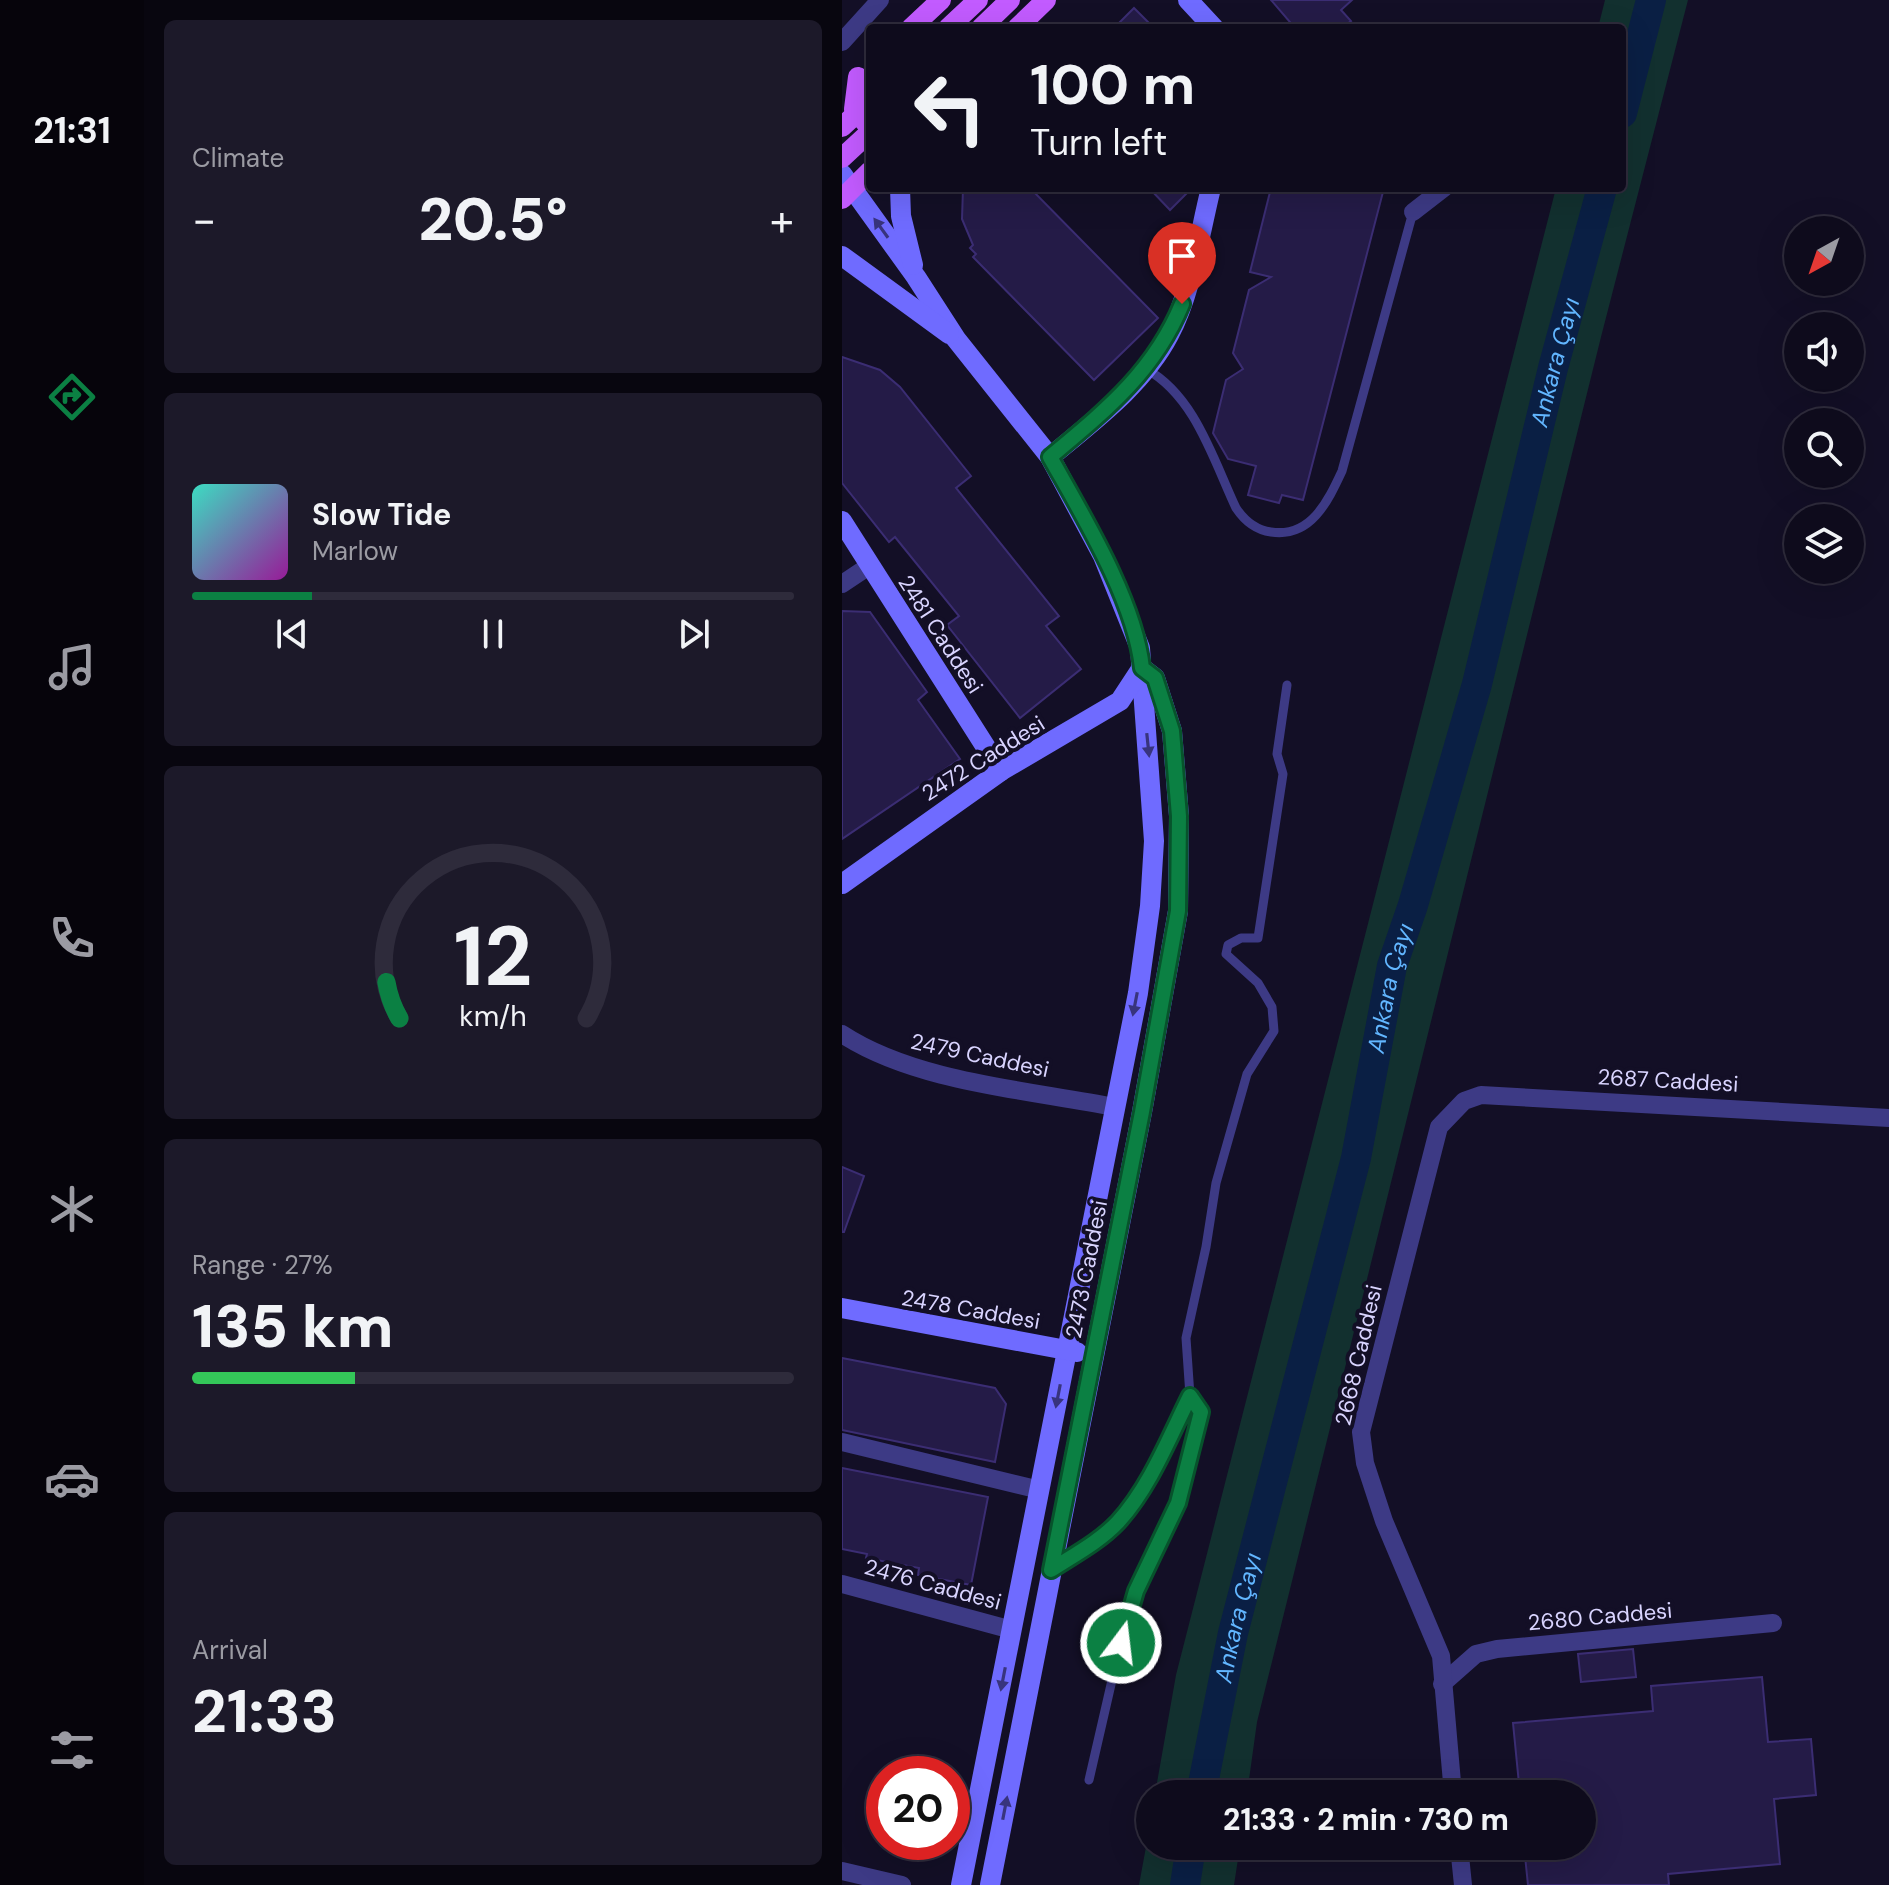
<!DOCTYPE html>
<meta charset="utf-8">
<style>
:root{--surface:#0e0b1c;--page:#1c1929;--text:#f1f3f6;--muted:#9b9ba3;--line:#2e2b3b;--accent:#0b8043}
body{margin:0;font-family:"DM Sans",sans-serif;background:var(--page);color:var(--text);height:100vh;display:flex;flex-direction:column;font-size:30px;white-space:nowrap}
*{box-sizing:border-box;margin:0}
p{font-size:26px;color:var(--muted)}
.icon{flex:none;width:44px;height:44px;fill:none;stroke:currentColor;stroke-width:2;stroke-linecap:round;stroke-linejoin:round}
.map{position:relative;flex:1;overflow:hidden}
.side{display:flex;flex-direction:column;gap:20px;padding:20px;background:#08060f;width:698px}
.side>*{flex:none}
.guide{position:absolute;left:24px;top:24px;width:760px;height:168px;border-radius:8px;box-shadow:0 8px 32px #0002,0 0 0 2px var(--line);background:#0e0b1c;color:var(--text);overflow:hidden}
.needle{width:52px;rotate:220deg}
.buttons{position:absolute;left:942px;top:216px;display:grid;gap:16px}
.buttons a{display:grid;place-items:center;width:80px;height:80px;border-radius:50%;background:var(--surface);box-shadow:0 8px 32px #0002,0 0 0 2px var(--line);font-size:40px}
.speed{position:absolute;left:24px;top:1756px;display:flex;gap:16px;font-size:40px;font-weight:700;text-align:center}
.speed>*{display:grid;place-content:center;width:104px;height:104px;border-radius:50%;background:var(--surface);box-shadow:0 8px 32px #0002,0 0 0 2px var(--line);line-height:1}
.speed .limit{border:12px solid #d22;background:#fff;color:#111}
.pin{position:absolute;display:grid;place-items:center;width:68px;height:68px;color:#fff;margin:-82px -34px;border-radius:50% 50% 50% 0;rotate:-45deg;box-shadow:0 0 8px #0007}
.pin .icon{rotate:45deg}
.me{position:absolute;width:88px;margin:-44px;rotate:15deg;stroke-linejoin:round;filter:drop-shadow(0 0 6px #0008)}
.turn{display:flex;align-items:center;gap:28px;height:168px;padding:0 32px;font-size:36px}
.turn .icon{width:104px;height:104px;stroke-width:2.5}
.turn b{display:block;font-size:56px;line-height:68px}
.big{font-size:60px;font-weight:800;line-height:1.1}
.side .widget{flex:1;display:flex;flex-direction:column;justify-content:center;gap:12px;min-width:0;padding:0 28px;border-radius:12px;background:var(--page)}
.side .dial{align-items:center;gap:0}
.dial svg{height:208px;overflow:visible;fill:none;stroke:var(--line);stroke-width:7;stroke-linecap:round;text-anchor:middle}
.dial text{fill:var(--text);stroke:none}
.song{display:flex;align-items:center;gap:24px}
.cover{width:96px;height:96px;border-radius:12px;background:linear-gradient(135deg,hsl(170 70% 55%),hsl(300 70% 35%))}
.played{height:8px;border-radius:4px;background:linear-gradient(90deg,var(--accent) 20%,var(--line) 20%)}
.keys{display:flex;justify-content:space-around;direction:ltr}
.heat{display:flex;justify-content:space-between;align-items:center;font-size:44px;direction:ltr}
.charge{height:12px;border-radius:6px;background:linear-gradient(90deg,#34c759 27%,var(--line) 0)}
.trip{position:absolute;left:294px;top:1780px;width:460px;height:80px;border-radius:40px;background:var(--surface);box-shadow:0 8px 32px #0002,0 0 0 2px var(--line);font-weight:800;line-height:80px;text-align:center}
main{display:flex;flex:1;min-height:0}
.dock{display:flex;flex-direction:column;width:144px;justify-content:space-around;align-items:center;background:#06040b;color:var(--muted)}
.dock .icon{width:56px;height:56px}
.dock .current{color:var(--accent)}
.dock b{font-size:36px;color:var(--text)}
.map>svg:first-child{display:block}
</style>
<main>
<nav class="dock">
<b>21:31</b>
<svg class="icon current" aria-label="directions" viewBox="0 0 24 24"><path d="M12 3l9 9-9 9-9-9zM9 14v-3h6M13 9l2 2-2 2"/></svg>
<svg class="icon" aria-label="music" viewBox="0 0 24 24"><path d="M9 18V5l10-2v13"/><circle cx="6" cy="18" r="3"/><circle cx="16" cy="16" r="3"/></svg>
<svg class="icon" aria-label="phone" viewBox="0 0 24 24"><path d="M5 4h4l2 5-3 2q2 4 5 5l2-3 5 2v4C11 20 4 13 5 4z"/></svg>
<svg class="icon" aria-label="climate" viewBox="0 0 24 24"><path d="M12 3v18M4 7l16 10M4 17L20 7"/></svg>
<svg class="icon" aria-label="car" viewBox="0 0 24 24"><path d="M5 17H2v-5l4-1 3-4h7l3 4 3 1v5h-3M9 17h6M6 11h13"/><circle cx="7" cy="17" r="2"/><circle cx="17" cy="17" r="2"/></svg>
<svg class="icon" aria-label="filters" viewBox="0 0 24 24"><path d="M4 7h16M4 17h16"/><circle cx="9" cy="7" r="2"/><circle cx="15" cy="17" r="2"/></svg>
</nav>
<section class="side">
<div class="widget"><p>Climate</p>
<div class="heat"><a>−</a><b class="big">20.5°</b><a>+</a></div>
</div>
<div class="widget">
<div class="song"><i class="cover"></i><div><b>Slow Tide</b><p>Marlow</p></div></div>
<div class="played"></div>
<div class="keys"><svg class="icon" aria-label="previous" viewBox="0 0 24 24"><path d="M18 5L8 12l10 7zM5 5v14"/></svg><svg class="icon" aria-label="pause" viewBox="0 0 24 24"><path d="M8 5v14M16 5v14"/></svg><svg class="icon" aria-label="next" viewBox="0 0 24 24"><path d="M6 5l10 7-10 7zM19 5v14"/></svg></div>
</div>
<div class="widget dial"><svg viewBox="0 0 100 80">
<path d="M14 69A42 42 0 1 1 86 69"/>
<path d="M14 69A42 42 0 0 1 9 55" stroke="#0b8043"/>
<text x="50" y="56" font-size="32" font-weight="700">12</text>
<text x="50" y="72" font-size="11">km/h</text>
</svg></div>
<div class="widget"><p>Range · 27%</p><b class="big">135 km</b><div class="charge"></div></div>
<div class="widget"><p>Arrival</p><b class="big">21:33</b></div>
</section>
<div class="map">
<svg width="1047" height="1885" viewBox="0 0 1047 1885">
<rect width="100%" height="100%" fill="#130f26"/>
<g fill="#12302f">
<polygon points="763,0 846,0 759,337 415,1722 405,1794 313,1794 334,1675 714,188 780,188 780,28 756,28"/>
<polygon points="308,1825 308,1846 398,1846 392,1885 297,1885"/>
</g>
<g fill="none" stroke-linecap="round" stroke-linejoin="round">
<g stroke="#0a1f44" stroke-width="30">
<polyline points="780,113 809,0"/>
<path id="s1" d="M 359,1794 L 391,1633 L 514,1158 L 550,966 L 571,905 L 635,684 L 711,368 L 760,188"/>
<polyline points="343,1885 349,1846"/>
</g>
</g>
<g fill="#241b47" stroke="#3b2d73" stroke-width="2">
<polygon points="429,0 510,0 499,10 509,21 500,28 453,28"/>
<polygon points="292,8 312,28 272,28"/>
<polygon points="121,188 188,188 316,318 252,380 131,257 134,254 128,248 131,245 120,219"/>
<polygon points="307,188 350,188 328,210"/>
<polygon points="429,188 542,188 461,500 440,495 437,503 406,495 414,466 386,459 371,433 384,380 401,369 391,353 407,290 429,277 408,272"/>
<polygon points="0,357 38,370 58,387 129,476 114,488 217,616 204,626 239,669 178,718 105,625 117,616 53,537 47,542 0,483"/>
<polygon points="0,611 28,612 85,692 76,700 118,759 0,839"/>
<polygon points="0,1167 22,1176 2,1232 0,1232"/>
<polygon points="0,1358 153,1388 164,1404 153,1462 0,1430"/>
<polygon points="0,1468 146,1497 129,1585 76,1575 77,1568 24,1558 25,1554 0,1549"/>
<polygon points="791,1649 794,1677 739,1682 736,1654"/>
<polygon points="920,1677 926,1742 969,1739 974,1795 932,1799 938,1864 826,1874 827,1885 686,1885 682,1846 740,1846 740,1794 678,1794 671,1723 811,1711 809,1686"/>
</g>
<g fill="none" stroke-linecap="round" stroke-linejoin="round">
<g stroke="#3d3a85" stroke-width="9">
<path d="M 304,369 C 353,396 371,459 394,508 C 402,520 414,530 429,532 C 469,538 486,501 500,471 L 571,212"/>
<polyline points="247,1780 285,1615 336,1503 359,1412 348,1396 344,1338 364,1247 374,1183 405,1074 432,1031 430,1007 416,983 384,954 386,945 399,938 416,938 441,774 435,754 445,685"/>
</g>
<g stroke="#3d3a85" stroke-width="18">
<polyline points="0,42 38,0"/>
<polyline points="571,212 602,188"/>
<polyline points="0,584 27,566"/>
<path d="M 0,1034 C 73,1082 186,1090 272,1107"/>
<polyline points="0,1442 198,1490"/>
<path d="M 209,1570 C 232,1555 257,1542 276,1522 C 308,1487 327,1438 348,1396"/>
<polyline points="0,1584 170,1630"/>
<polyline points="600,1684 634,1654 655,1649 931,1623"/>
<polyline points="611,1794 599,1656 542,1521 523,1463 519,1432 597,1127 622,1101 639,1095 1047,1118"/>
<polyline points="617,1846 621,1885"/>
<polyline points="0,1871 60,1885"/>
</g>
<g stroke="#6f6bff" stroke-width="20">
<polyline points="346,0 372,28"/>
<polyline points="0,174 74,277 114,339 208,457 261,556 298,648 312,841 308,906 296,993 119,1885"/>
<polyline points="58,188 59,216 71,265"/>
<polyline points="0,256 107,334"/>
<path d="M 208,457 C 250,422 301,385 327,335 C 350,291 357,236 369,188"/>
<polyline points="0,521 159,771"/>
<polyline points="0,884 159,771 278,701 299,669"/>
<polyline points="0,1308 235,1352"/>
<polyline points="148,1885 300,1112 336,911 337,816 330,731 313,678 300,668"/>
</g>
<g stroke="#c25bff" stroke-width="20">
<polyline points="69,28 99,0"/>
<polyline points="106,28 136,0"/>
<polyline points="139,28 168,0"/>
<polyline points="175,28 204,0"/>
<polyline points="16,77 12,109 28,128"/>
<polyline points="0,158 28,132"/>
<polyline points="0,199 28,171"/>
</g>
<polyline stroke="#c25bff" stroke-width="20" points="0,127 28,101"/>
</g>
<defs><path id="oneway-solid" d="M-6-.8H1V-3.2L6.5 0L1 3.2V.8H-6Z" transform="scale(2)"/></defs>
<g fill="#38347d">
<use href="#oneway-solid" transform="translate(39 228) rotate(-126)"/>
<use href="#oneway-solid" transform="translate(306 745) rotate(84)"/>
<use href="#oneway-solid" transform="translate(293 1004) rotate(101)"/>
<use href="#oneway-solid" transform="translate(216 1396) rotate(101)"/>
<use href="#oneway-solid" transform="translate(161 1679) rotate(101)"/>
<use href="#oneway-solid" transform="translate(163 1808) rotate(-79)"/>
</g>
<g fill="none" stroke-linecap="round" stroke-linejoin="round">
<g stroke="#07532c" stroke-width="20">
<path id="route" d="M 279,1643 L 294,1591 L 336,1503 L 359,1412 L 348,1396 C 327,1438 308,1487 276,1522 C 257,1542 232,1555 209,1570 L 300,1112 L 336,911 L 337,816 L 330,731 L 313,678 L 300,668 C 293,601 241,516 208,457 C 263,411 312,372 340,304"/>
</g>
<use href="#route" stroke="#0b8043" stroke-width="14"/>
</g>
<g text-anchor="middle" stroke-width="8" stroke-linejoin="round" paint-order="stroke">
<g font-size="22" fill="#d9d4ff" stroke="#130f26">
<text transform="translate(99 634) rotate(57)" y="8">2481 Caddesi</text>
<text transform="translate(141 758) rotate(-32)" y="8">2472 Caddesi</text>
<text transform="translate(138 1055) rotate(12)" y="8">2479 Caddesi</text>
<text transform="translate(826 1080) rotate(3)" y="8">2687 Caddesi</text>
<text transform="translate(244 1269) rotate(-79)" y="8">2473 Caddesi</text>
<text transform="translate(129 1309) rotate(10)" y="8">2478 Caddesi</text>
<text transform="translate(516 1355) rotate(-77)" y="8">2668 Caddesi</text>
<text transform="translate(91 1584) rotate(15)" y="8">2476 Caddesi</text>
<text transform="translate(758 1616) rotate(-5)" y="8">2680 Caddesi</text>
</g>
<g font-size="24" font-style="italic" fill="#62b6ff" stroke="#130f26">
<text dy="8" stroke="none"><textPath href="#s1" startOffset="1476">Ankara Çayı</textPath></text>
<text dy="8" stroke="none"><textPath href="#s1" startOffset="828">Ankara Çayı</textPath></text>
<text dy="8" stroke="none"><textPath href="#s1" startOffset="180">Ankara Çayı</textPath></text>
</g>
</g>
</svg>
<div class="buttons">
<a><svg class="needle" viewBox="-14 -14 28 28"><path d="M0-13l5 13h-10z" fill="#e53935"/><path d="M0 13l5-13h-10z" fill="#9b9ba3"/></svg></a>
<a><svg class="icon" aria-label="sound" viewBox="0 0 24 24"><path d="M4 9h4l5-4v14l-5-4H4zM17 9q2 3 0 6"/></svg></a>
<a><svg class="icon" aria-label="search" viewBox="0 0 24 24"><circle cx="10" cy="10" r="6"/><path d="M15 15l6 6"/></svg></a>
<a><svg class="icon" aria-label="layers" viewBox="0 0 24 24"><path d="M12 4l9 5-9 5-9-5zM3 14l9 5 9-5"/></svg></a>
</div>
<div class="speed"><div class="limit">20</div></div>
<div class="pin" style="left:340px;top:304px;background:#d93025"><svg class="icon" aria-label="arrive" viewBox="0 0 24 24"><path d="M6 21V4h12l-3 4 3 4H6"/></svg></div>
<svg class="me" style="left:279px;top:1643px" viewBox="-20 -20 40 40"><circle r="17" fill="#0b8043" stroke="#fff" stroke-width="3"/><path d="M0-11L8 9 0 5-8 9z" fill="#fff"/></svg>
<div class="trip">21:33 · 2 min · 730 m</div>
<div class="guide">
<div class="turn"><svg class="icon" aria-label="left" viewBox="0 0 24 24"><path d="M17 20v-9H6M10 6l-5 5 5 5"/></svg><div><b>100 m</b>Turn left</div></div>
</div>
</div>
</main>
